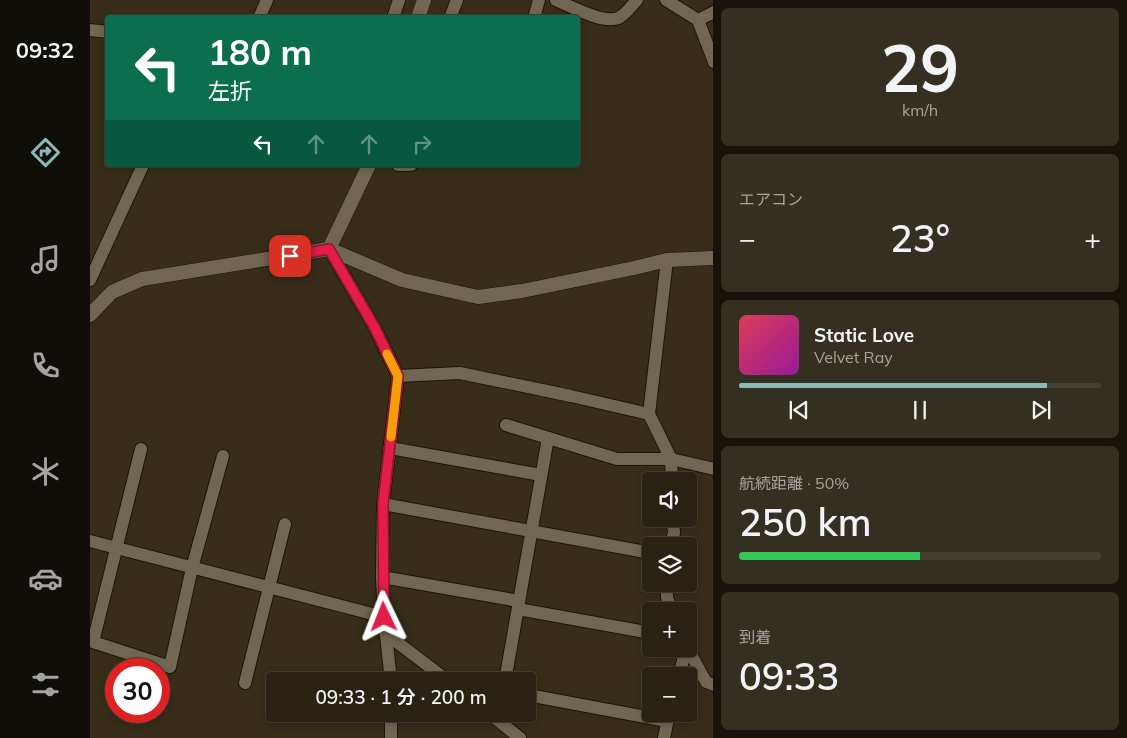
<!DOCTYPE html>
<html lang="ja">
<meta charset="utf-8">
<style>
:root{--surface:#292213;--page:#352f21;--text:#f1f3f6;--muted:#a5a4a0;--line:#453f33;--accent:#8bbbb9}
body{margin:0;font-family:Mulish,"Noto Sans JP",sans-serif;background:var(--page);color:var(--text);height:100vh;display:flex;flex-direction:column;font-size:19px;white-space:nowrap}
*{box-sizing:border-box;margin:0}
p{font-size:16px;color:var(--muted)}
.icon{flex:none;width:28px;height:28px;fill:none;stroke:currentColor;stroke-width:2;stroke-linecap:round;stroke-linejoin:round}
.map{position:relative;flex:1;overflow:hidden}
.panel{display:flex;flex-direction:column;gap:8px;padding:8px;background:#17130a;width:414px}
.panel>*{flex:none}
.banner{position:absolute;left:15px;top:15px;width:475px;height:152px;border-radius:5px;box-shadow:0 2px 8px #0003,0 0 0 1px var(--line);background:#0b6e4f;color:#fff;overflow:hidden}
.tools{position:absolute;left:552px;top:472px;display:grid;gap:10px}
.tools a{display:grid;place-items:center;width:55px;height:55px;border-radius:5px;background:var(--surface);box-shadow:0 2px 8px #0003,0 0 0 1px var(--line);font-size:25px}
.speed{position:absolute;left:15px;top:658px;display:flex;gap:10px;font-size:25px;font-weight:700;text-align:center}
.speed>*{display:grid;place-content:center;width:65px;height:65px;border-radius:50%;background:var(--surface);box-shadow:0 2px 8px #0003,0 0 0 1px var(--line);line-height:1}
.speed .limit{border:8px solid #d22;background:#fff;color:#111}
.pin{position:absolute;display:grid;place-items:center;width:42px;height:42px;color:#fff;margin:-21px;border-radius:10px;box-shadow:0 2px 8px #0006}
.me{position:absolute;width:55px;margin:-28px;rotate:358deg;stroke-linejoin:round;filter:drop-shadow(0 0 4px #0008)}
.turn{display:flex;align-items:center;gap:18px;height:105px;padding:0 20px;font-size:22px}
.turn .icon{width:65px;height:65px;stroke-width:2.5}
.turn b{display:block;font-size:35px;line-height:42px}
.lanes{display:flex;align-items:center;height:48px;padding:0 20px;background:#0003;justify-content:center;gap:25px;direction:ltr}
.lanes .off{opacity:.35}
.big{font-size:38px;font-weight:600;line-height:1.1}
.panel .widget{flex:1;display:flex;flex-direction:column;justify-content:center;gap:8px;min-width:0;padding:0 18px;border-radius:8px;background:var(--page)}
.panel .dial{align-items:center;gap:0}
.dial b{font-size:65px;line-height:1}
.song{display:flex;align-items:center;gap:15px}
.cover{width:60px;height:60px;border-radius:8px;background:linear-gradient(135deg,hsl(350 70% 55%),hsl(300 70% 35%))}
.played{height:5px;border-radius:2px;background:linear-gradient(90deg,var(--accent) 85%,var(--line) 85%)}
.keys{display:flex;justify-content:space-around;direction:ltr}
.heat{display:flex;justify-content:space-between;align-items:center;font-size:28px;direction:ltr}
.charge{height:8px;border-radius:4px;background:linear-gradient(90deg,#34c759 50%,var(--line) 0)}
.trip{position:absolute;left:176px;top:672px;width:270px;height:50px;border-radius:5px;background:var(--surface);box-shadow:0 2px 8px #0003,0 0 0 1px var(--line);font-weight:600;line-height:50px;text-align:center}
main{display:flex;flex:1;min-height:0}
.tabs{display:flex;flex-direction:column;width:90px;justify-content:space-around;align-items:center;background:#100e08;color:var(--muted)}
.tabs .icon{width:35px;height:35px}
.tabs .on{color:var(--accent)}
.tabs b{font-size:22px;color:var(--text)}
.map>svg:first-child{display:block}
</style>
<main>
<nav class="tabs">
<b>09:32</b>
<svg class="icon on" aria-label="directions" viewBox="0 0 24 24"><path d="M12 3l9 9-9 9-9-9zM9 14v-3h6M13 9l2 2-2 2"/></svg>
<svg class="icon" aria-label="music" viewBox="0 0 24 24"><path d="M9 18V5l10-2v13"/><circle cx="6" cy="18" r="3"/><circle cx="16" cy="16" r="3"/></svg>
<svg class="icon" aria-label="phone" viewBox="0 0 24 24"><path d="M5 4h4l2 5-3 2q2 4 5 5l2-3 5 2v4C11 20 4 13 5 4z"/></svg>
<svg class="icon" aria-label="climate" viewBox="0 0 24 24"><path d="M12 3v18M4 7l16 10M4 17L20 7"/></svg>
<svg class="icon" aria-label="car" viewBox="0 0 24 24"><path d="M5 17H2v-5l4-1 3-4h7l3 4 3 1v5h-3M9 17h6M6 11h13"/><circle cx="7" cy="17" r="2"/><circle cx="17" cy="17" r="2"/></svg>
<svg class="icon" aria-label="filters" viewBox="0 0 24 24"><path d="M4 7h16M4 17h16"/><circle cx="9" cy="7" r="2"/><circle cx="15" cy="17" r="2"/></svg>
</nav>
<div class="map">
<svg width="624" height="738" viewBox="0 0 624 738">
<rect width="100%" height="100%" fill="#372d19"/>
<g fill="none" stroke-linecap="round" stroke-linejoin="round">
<g stroke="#1e1503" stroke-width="14">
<g id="minor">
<path d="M 466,0 C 480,6 516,26 530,17 C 537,13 542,5 547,0"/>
<polyline points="576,0 608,20 624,62"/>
<polyline points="169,18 177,0"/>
<polyline points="303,18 309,0"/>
<polyline points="360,18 367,0"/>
<polyline points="444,18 449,0"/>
<polyline points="608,20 624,12"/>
<polyline points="0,30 18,32"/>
<polyline points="308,165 321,165"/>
<polyline points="239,249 285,328 308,376 293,504 292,577 294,617 301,681"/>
<polyline points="577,260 559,414 581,459 582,481"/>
<polyline points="0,280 53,165"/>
<polyline points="308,376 370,373 481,396 559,414"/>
<polyline points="416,425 527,459 581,459 624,469"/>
<polyline points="300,448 451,475"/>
<polyline points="51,449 3,642 80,667 102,568 133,456"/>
<polyline points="293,504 561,553"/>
<polyline points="0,541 294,617"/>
<polyline points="580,546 584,533 583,519"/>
<polyline points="292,577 429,601"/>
<polyline points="577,584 577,597 581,611"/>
<polyline points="428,609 561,633"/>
<polyline points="295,633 358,681"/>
<polyline points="598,649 616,682 624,685"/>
<polyline points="589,676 596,649"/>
<polyline points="415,681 458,438"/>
<polyline points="155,683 195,524"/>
<polyline points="438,695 577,721"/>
<polyline points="400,714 430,738"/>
<polyline points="301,738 301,714"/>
<polyline points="574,738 579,714"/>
</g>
</g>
<g stroke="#1e1503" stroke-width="15">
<g id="tertiary">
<polyline points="328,18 334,0"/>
<polyline points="239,249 279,165"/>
<polyline points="0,315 22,292 52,279 239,249 312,280 388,297 432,291 544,268 577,260 624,258"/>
</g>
</g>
<use href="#minor" stroke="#716651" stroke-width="12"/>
<use href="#tertiary" stroke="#716651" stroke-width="14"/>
</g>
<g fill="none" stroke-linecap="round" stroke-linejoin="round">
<g stroke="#92132f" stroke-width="12">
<polyline id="route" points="200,256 239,249 285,328 308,376 293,504 294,617"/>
</g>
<use href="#route" stroke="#e11d48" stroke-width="9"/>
<polyline stroke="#f59e0b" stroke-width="9" points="297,354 308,376 301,437"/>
</g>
</svg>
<div class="tools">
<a><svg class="icon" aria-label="sound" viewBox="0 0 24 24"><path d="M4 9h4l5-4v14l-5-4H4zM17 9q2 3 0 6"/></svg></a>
<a><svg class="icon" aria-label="layers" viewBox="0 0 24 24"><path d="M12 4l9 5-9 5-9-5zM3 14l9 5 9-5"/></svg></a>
<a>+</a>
<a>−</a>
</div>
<div class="speed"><div class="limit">30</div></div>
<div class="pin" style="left:200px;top:256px;background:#d93025"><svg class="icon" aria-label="arrive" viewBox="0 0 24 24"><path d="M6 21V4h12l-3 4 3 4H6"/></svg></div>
<svg class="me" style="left:294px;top:617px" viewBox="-20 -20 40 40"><path d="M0-17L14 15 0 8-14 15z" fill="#e11d48" stroke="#fff" stroke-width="4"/></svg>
<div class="trip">09:33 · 1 分 · 200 m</div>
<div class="banner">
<div class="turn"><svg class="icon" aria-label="left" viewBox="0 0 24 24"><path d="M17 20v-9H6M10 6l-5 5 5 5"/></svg><div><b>180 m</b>左折</div></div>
<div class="lanes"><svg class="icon" aria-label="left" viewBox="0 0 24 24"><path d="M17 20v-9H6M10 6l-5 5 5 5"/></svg><svg class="icon off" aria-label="ahead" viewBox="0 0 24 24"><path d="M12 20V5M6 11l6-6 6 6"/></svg><svg class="icon off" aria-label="ahead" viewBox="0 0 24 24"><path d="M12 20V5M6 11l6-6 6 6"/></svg><svg class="icon off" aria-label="right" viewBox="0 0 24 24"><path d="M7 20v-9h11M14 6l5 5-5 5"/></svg></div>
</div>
</div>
<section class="panel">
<div class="widget dial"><b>29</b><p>km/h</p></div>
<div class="widget"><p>エアコン</p>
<div class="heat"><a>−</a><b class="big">23°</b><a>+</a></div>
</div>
<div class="widget">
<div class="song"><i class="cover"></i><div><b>Static Love</b><p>Velvet Ray</p></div></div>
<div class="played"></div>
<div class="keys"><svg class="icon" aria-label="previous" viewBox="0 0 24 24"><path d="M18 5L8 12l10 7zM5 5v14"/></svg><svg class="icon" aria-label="pause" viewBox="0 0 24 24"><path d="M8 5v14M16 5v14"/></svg><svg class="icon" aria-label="next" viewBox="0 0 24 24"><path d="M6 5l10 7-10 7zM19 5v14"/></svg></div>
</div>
<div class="widget"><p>航続距離 · 50%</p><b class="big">250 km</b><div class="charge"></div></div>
<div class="widget"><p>到着</p><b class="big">09:33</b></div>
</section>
</main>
